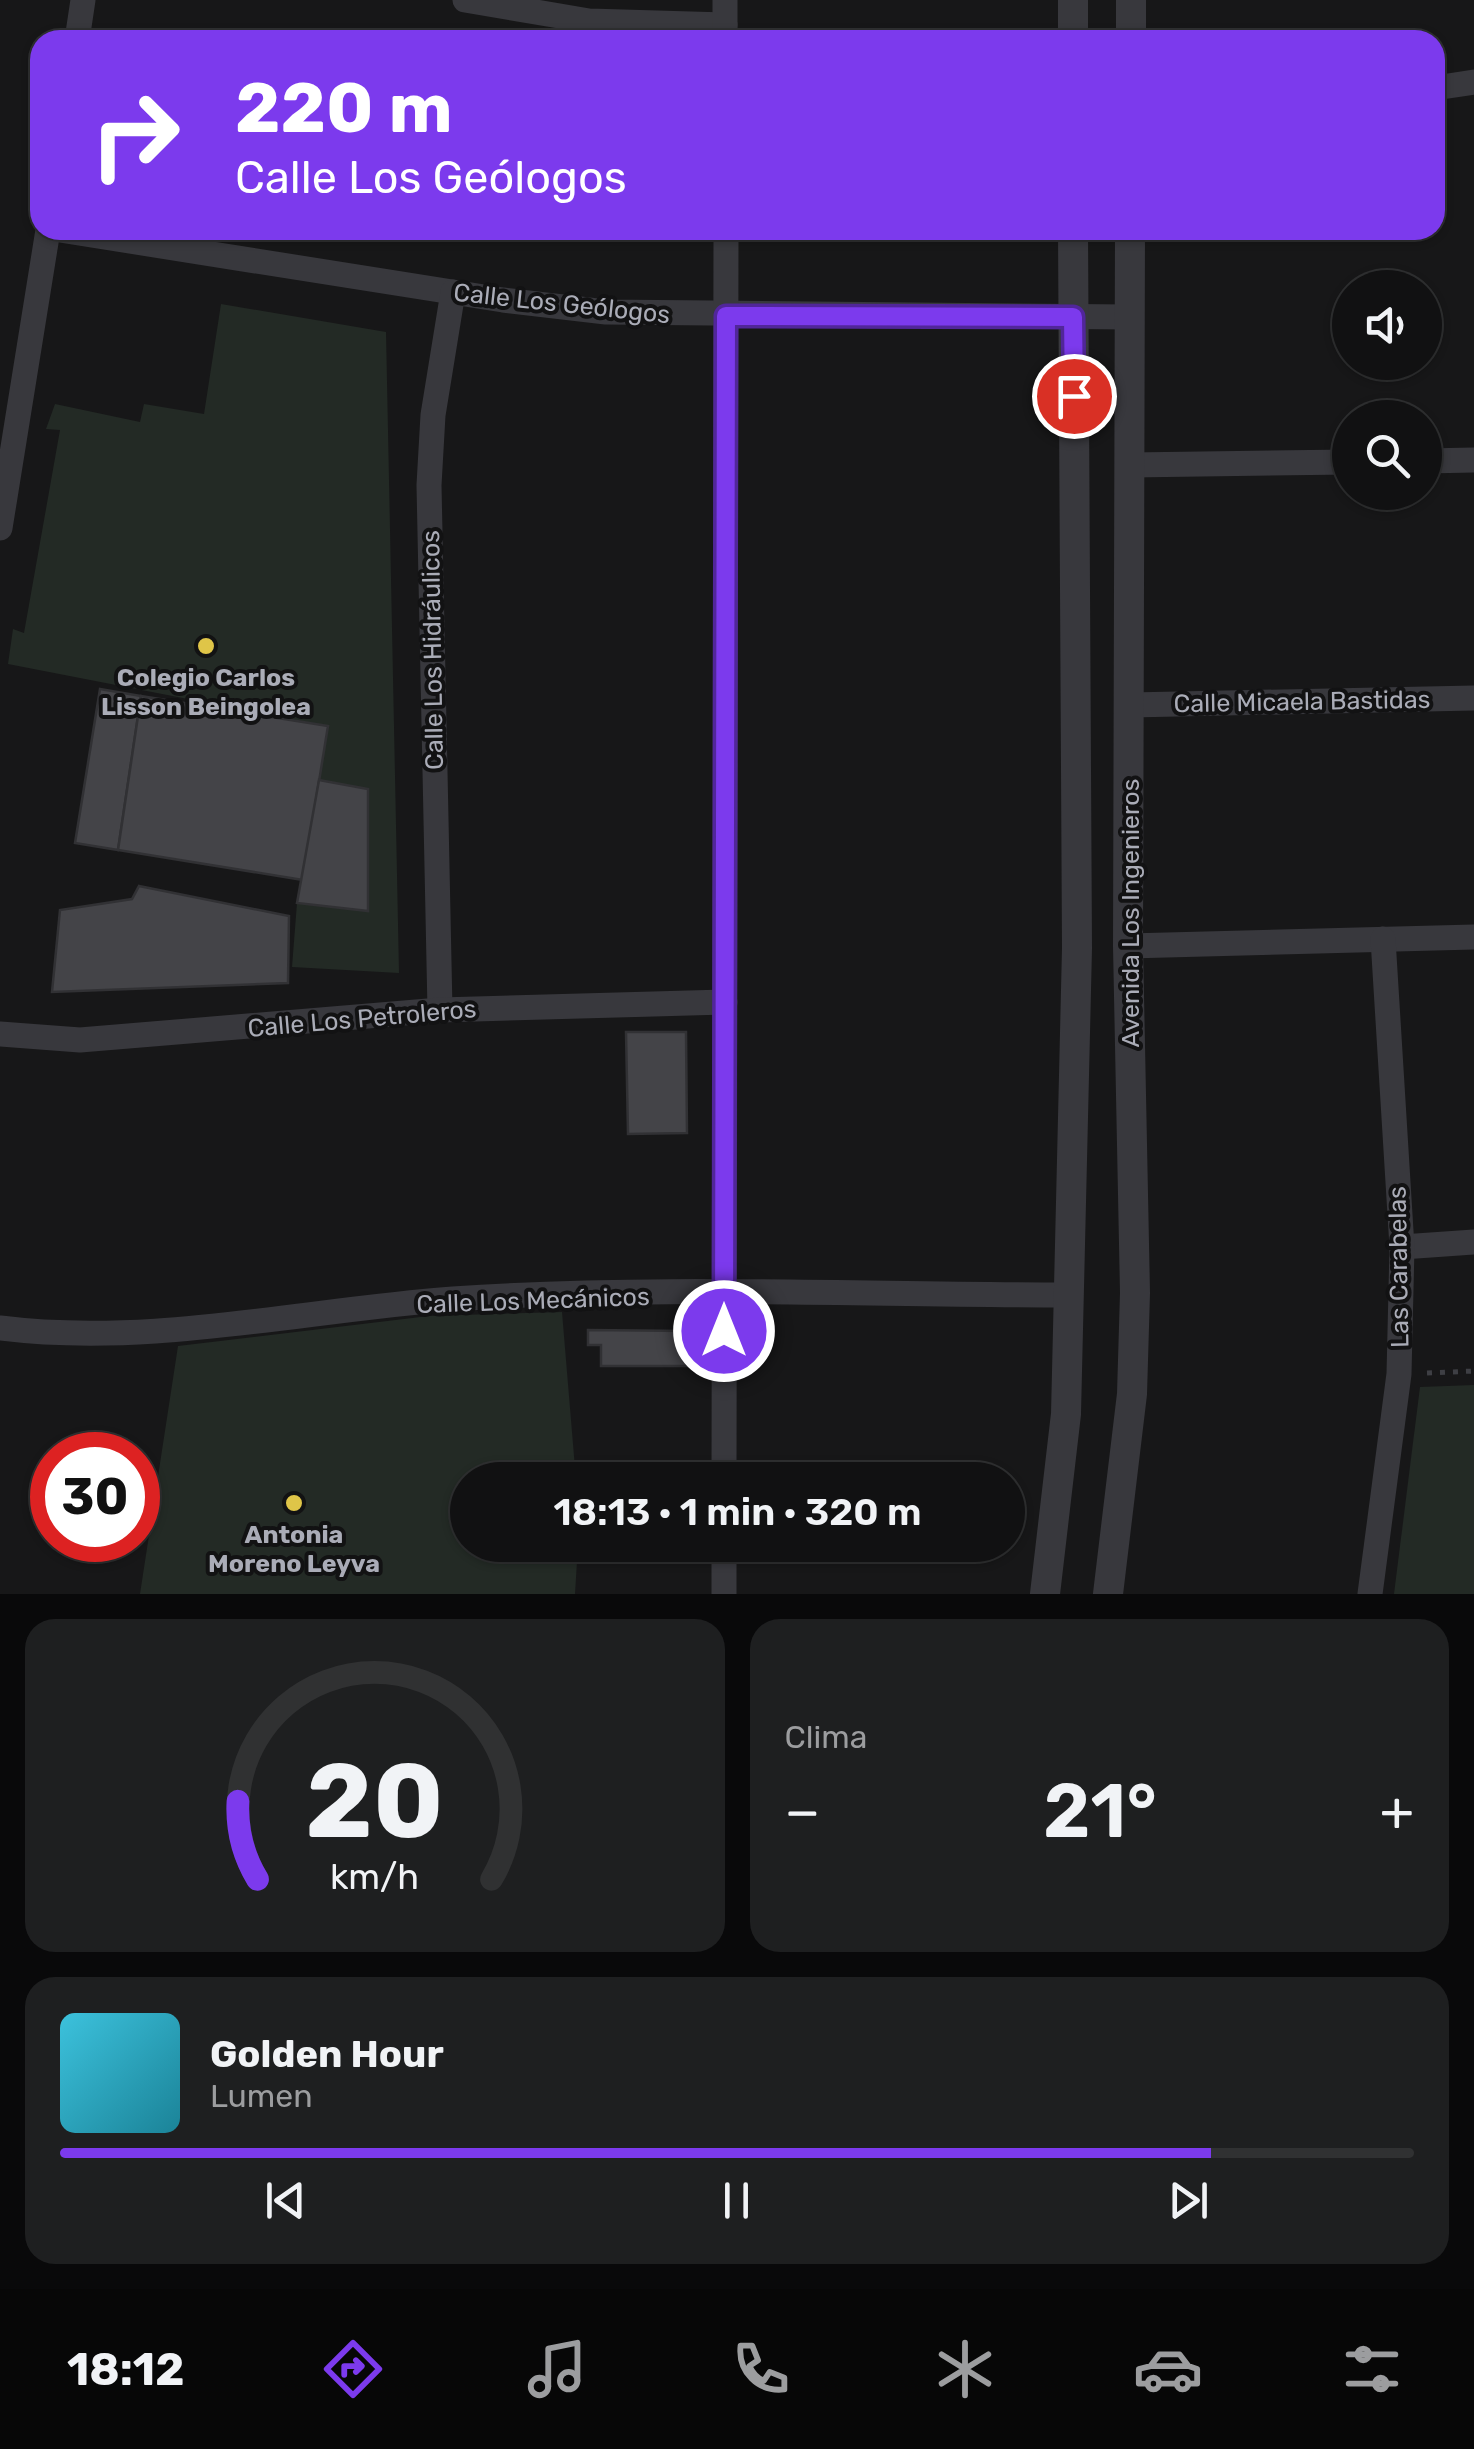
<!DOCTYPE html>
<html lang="es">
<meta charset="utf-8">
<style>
:root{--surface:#111112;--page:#1e1f20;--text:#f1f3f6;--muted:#9c9d9f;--line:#303132;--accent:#7c3aed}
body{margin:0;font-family:Rubik,sans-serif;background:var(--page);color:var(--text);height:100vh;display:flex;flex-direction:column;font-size:38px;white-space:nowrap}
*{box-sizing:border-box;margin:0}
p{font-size:32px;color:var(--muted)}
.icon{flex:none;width:55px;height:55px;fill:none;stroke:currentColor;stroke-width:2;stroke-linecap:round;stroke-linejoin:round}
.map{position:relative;height:1594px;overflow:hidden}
.sheet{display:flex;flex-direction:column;gap:25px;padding:25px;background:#09090a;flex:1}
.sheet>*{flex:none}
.guide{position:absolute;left:30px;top:30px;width:1415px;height:210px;border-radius:30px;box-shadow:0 2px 8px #0004,0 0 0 2px var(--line);background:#7c3aed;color:#fff;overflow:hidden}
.controls{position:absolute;left:1332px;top:270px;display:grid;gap:20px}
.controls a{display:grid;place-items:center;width:110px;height:110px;border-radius:50%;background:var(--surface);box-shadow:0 2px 8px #0004,0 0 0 2px var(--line);font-size:50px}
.speed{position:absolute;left:30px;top:1432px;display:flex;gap:20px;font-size:50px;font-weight:700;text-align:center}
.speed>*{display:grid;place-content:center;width:130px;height:130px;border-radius:50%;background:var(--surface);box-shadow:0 2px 8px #0004,0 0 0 2px var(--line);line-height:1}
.speed .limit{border:15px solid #d22;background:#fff;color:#111}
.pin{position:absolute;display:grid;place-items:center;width:85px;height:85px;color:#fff;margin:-42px;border:5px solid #fff;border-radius:50%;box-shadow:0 2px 10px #0007}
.me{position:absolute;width:110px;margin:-55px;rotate:0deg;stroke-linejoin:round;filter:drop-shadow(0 0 8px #0008)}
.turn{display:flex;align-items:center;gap:35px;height:210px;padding:0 40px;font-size:45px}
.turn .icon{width:130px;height:130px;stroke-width:2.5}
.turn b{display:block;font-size:70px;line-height:85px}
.big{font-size:75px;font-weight:600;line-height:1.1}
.sheet .card{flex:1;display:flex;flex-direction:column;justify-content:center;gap:15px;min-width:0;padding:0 35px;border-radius:30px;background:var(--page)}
.sheet .dial{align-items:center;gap:0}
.dial svg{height:260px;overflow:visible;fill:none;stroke:var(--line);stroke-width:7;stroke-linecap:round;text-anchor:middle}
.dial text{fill:var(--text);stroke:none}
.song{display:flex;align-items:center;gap:30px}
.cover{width:120px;height:120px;border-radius:15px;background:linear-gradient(135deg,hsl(190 70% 55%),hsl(190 70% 35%))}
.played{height:10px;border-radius:5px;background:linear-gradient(90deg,var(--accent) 85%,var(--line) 85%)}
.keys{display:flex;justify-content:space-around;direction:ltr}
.heat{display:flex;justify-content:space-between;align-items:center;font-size:55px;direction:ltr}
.sheet .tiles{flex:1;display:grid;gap:25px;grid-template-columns:1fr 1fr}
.card:last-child{grid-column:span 2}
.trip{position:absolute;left:450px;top:1462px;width:575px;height:100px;border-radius:50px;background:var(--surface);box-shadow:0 2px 8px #0004,0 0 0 2px var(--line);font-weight:600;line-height:100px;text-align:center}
.menu{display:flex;height:160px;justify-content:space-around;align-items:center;background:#070707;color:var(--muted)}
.menu .icon{width:70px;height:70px}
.menu .active{color:var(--accent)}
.menu b{font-size:45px;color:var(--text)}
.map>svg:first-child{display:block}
</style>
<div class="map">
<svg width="1474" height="1594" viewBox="0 0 1474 1594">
<rect width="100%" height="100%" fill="#171718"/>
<g fill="#232a25">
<polygon points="221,304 386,332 399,973 292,967 297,903 368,910 368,790 319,780 327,726 8,664 13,629 24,633 60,430 46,429 55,404 140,422 144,404 204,414"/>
<polygon points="562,1312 576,1480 468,1480 468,1545 578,1545 575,1594 140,1594 178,1346 429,1316"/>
<polygon points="1474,1385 1474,1594 1394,1594 1420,1387"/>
</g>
<g fill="#444448" stroke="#313134" stroke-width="2.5">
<polygon points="100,689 141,696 118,850 75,843"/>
<polygon points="141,696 328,726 303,880 118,850"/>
<polygon points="319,780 368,789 368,911 297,903"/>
<polygon points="139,886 289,916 288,983 52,992 60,910 132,899"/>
<polygon points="626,1032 686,1032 687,1133 628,1134"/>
<polygon points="588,1330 689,1331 688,1366 601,1366 601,1345 588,1345"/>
</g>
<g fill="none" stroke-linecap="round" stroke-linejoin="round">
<polyline stroke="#3e3f44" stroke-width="5" stroke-dasharray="5 8" stroke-linecap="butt" points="1427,1373 1474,1371"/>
<g stroke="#38383d" stroke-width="25">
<polyline points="465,0 589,21 725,25"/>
<polyline points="77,40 83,0"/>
<polyline points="725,40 725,0"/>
<polyline points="1435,88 1474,82"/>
<polyline points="60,230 503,300 606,312 1129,317"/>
<polyline points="1425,461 1474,460"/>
<polyline points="1130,465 1350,462"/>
<polyline points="0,528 48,230"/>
<polyline points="1130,705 1474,698"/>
<polyline points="1128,946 1474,937"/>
<polyline points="440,1010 429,485 433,415 453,292"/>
<polyline points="0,1034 80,1040 440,1010 725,1002"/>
<polyline points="1402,1247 1474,1242"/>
<path d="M 0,1328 C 151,1347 303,1310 453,1299 C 657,1285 864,1295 1068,1295"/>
<polyline points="724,1480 726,230"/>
<polyline points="724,1594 724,1545"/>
<polyline points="1370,1594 1399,1374 1402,1247 1383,939"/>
</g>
<g stroke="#38383d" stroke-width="30">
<polyline points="1131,0 1131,40"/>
<polyline points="1073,40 1073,0"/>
<polyline points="1045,1594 1066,1414 1077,948 1073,230"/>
<polyline points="1108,1594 1132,1394 1135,1293 1128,946 1130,230"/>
</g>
</g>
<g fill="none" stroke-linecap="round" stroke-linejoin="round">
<g stroke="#51269a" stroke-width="25">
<polyline id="route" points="724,1331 726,316 1073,317 1074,396"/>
</g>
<use href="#route" stroke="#7c3aed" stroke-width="18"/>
</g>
<g fill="#dfc548" stroke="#121213" stroke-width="4">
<circle cx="206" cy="646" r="10"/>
<circle cx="294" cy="1503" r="10"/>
</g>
<g text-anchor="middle" stroke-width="8" stroke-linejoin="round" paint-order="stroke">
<g font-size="25" fill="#aaacb7" stroke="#121213">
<text transform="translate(562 303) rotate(6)" y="9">Calle Los Geólogos</text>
<text transform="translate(432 650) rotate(-91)" y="9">Calle Los Hidráulicos</text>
<text transform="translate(1302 701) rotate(-1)" y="9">Calle Micaela Bastidas</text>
<text transform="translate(1130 913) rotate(-90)" y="9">Avenida Los Ingenieros</text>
<text transform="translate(362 1018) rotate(-5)" y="9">Calle Los Petroleros</text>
<text transform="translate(1398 1267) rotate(-91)" y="9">Las Carabelas</text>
<text transform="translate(533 1300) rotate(-2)" y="9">Calle Los Mecánicos</text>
</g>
<g font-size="25" font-weight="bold" fill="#aaacb7" stroke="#121213">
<text x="206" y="686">Colegio Carlos<tspan x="206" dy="29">Lisson Beingolea</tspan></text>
<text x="294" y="1543">Antonia<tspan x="294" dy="29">Moreno Leyva</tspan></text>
</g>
</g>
</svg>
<div class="controls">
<a><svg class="icon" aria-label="sound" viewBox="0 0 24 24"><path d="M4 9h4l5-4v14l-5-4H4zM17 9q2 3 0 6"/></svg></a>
<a><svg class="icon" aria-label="search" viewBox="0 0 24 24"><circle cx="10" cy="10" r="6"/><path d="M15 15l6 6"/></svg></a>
</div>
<div class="speed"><div class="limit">30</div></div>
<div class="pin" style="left:1074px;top:396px;background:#d93025"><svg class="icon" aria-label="arrive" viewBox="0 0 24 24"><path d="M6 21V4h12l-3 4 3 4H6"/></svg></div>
<svg class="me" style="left:724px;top:1331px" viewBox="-20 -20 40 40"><circle r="17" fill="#7c3aed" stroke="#fff" stroke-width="3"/><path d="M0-11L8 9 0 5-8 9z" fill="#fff"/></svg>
<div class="trip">18:13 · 1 min · 320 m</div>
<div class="guide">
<div class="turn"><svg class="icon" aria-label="right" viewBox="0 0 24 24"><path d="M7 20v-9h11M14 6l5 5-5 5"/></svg><div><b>220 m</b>Calle Los Geólogos</div></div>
</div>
</div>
<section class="sheet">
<div class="tiles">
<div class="card dial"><svg viewBox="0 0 100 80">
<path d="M14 69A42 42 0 1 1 86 69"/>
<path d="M14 69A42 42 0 0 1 8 45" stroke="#7c3aed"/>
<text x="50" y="56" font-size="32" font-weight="700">20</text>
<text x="50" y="72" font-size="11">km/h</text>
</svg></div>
<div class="card"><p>Clima</p>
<div class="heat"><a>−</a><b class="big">21°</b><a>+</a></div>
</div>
<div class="card">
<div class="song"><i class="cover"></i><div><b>Golden Hour</b><p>Lumen</p></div></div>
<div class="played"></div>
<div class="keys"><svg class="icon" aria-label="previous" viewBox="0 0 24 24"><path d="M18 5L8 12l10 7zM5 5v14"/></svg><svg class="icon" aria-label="pause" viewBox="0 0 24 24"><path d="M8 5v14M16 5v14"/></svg><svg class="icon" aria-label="next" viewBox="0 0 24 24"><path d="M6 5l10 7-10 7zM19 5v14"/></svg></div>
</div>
</div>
</section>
<nav class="menu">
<b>18:12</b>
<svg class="icon active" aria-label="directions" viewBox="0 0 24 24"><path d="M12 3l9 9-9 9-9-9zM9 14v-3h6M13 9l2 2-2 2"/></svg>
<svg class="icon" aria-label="music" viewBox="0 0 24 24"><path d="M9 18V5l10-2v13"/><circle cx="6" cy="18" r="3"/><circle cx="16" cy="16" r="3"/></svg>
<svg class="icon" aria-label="phone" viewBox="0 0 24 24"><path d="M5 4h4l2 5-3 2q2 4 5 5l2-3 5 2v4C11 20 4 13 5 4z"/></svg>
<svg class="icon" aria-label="climate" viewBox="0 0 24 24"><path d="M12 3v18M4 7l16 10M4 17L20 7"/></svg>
<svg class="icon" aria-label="car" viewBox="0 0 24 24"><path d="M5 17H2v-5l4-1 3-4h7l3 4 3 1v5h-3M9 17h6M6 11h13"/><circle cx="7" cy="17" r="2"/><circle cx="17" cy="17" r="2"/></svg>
<svg class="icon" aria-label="filters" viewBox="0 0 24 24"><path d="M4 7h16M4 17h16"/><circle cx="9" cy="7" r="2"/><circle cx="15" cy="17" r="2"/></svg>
</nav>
